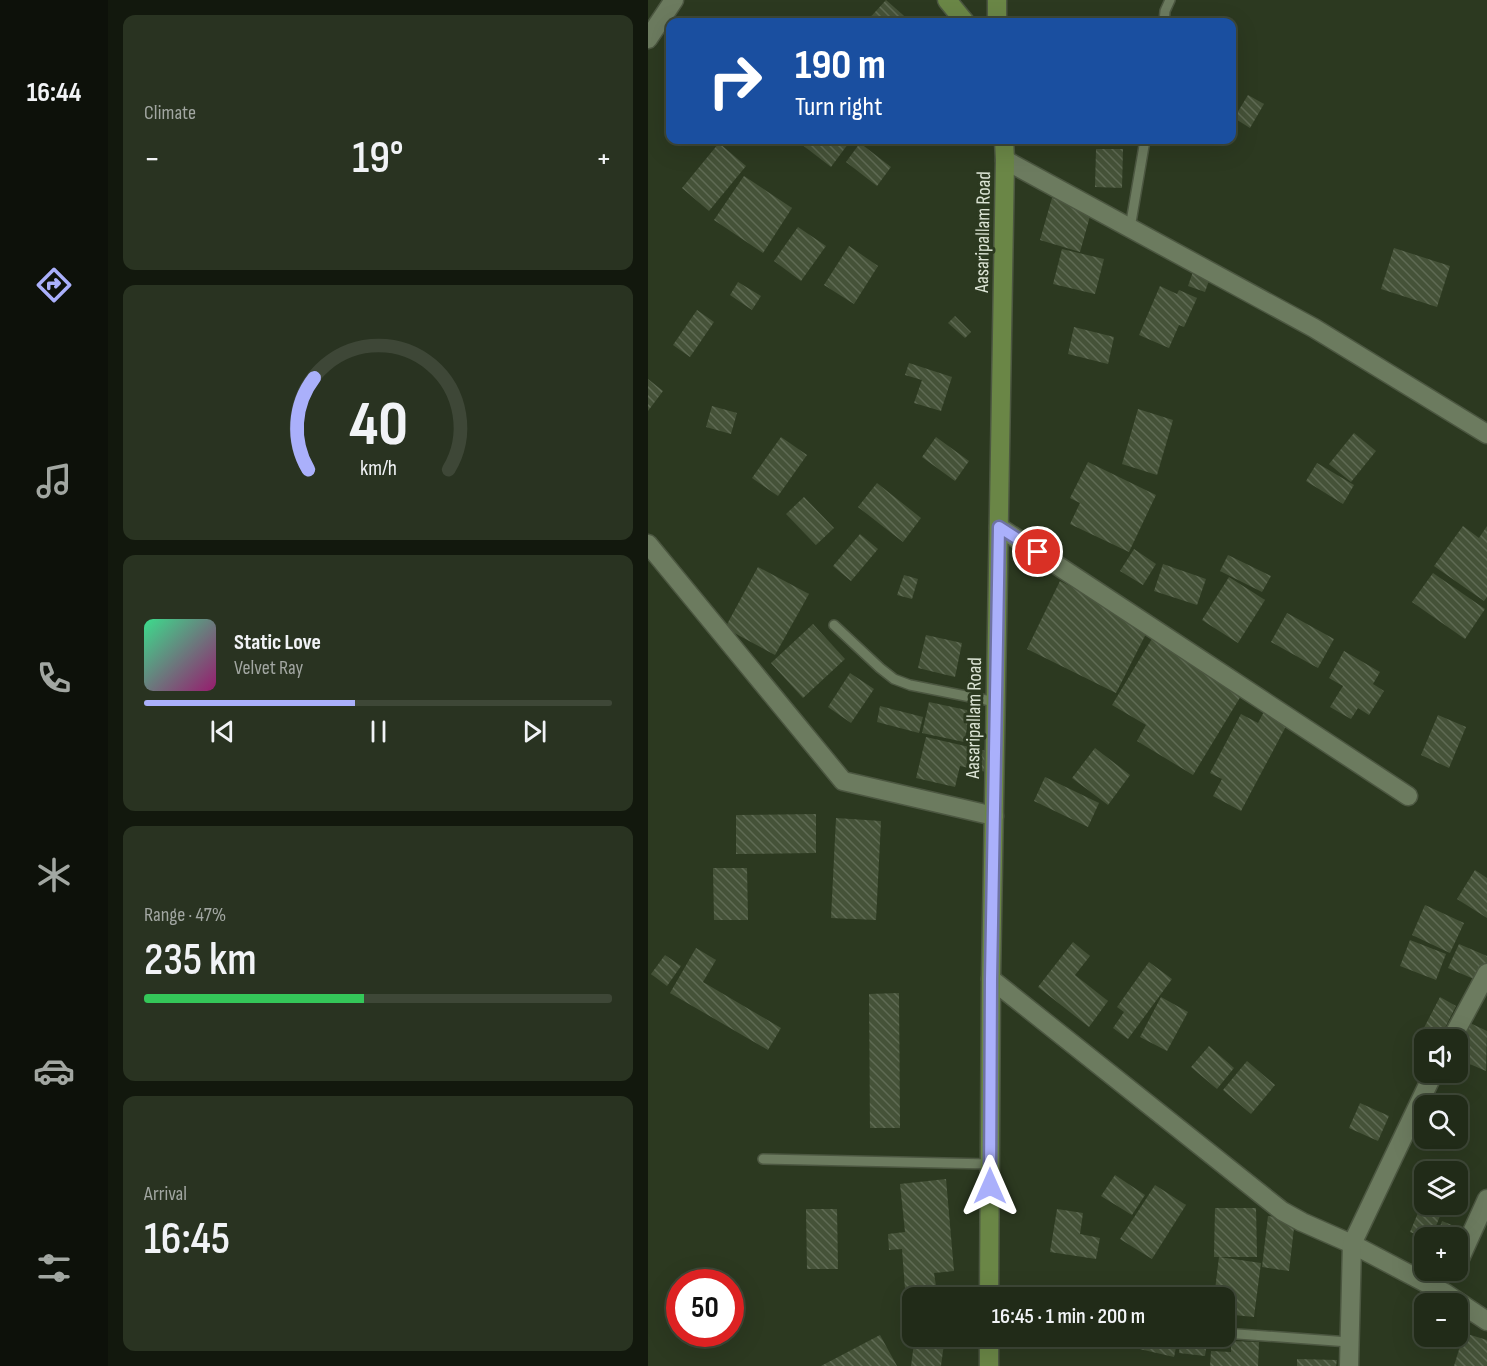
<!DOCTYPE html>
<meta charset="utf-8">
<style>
:root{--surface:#212b18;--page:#293321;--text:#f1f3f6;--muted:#a2a7a2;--line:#3e4737;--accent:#aab0fb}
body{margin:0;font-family:"Sofia Sans Condensed",sans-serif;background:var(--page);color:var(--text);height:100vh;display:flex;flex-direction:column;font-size:22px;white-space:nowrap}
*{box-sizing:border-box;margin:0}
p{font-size:20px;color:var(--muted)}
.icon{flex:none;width:33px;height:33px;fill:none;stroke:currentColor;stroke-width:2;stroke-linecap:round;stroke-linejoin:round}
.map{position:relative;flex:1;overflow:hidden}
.details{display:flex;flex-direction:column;gap:15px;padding:15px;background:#12180d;width:540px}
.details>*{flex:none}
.banner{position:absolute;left:18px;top:18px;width:570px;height:126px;border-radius:12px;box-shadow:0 6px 24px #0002,0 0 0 2px var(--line);background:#1a4fa0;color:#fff;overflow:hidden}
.controls{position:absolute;left:766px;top:1029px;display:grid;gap:12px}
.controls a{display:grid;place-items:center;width:54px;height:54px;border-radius:12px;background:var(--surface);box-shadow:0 6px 24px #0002,0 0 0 2px var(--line);font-size:30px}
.speed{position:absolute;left:18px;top:1269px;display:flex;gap:12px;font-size:30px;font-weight:700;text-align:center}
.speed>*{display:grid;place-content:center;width:78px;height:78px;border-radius:50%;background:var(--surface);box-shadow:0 6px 24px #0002,0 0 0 2px var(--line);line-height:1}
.speed .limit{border:9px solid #d22;background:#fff;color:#111}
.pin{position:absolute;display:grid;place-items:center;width:51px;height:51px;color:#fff;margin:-26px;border:3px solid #fff;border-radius:50%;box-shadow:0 2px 6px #0007}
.me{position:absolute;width:66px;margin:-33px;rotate:0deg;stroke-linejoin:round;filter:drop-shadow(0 0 4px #0008)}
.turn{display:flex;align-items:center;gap:21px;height:126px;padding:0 30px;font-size:27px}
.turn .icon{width:78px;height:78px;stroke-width:2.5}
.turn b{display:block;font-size:42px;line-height:51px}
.big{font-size:45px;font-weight:600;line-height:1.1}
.details .tile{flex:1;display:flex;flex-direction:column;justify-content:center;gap:9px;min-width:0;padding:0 21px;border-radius:12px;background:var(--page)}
.details .dial{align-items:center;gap:0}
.dial svg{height:156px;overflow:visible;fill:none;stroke:var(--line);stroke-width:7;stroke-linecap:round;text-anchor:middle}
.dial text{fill:var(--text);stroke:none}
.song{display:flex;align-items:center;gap:18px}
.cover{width:72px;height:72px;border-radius:9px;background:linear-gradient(135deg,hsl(150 70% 55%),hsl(320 70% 35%))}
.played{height:6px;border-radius:3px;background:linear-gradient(90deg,var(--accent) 45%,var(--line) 45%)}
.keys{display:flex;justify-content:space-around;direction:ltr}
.heat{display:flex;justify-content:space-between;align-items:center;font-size:33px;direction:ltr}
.charge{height:9px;border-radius:4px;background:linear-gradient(90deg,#34c759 47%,var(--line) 0)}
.trip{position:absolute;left:254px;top:1287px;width:333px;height:60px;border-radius:12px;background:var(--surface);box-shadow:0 6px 24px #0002,0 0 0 2px var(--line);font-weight:600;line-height:60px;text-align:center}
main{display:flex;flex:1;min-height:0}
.tab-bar{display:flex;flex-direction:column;width:108px;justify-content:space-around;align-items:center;background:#0d110a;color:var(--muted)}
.tab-bar .icon{width:42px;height:42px}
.tab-bar .selected{color:var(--accent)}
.tab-bar b{font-size:27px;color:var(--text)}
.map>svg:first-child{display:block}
</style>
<main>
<nav class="tab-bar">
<b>16:44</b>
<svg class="icon selected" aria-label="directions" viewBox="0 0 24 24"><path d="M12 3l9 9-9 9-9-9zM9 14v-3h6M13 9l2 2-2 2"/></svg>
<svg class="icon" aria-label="music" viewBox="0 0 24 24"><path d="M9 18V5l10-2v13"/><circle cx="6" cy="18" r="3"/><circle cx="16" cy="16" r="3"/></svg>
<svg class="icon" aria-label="phone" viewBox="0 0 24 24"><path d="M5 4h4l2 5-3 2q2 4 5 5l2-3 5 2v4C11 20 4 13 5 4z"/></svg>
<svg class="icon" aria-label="climate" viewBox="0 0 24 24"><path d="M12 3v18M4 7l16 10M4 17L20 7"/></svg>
<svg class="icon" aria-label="car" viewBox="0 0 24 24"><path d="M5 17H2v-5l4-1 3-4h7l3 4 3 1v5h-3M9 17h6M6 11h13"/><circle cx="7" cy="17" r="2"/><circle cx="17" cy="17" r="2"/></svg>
<svg class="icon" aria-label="filters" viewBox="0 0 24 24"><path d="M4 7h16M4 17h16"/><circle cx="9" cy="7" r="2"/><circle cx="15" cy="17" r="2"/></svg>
</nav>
<section class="details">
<div class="tile"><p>Climate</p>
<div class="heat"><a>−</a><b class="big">19°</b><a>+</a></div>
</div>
<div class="tile dial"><svg viewBox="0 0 100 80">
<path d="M14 69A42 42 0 1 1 86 69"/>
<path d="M14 69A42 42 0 0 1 17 22" stroke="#aab0fb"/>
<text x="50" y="56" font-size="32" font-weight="700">40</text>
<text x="50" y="72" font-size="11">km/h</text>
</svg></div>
<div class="tile">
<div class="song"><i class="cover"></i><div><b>Static Love</b><p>Velvet Ray</p></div></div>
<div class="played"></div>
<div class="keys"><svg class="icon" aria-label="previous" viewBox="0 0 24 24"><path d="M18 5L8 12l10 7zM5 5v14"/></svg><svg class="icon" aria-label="pause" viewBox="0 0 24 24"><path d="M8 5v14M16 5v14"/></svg><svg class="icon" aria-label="next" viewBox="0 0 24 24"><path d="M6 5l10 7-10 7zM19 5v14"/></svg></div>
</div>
<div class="tile"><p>Range · 47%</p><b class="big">235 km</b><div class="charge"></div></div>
<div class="tile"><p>Arrival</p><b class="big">16:45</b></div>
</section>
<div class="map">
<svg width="839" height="1366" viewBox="0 0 839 1366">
<defs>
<pattern id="building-back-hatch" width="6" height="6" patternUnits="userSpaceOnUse" patternTransform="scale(1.5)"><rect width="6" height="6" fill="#455238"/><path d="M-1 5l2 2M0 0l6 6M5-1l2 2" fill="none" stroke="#5f6b54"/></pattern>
</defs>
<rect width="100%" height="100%" fill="#2c3920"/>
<g fill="url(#building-back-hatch)">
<polygon points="238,0 263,22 218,22"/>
<polygon points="600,95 616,104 602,128 586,118"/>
<polygon points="148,140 203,140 183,167"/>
<polygon points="71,143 98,166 61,211 34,188"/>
<polygon points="212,143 243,167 229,186 198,162"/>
<polygon points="448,149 475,149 474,188 447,187"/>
<polygon points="96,176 144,208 115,253 66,220"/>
<polygon points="404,198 444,209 432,252 392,240"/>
<polygon points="150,227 178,246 153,281 126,261"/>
<polygon points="201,246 230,266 206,304 176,285"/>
<polygon points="746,248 802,266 789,307 733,289"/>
<polygon points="414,249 456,259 447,294 405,284"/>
<polygon points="548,263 565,269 557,292 540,286"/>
<polygon points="90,282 113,296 104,310 82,295"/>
<polygon points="512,286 529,294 531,290 549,298 536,327 531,325 521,348 491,335"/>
<polygon points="49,310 66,322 42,357 25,345"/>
<polygon points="307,316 323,332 317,338 300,323"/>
<polygon points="426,327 466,337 460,364 420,354"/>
<polygon points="261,363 304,377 293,411 266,403 274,380 257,375"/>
<polygon points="0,379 15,391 0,411"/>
<polygon points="64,406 89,413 83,434 58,427"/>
<polygon points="490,409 525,420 509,475 474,464"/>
<polygon points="706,433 728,451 703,482 681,464"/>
<polygon points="133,437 159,455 130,496 104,478"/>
<polygon points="288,437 321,461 307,481 274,457"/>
<polygon points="440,462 508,495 481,552 422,524 432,503 422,498"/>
<polygon points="669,463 706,485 695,504 658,481"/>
<polygon points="229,483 273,518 255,542 210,507"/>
<polygon points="156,497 186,528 168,545 138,514"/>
<polygon points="815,526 831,538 839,526 839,597 836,601 786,566"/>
<polygon points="212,534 230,549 203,581 185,566"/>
<polygon points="486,549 508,564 495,585 472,571"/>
<polygon points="580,555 623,576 614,592 572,571"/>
<polygon points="515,564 558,579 549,605 506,591"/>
<polygon points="110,567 161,594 127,655 77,628"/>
<polygon points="785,573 837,609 817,639 764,602"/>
<polygon points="256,575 270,579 264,599 249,595"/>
<polygon points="581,577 617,600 590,643 554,620"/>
<polygon points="412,581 502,626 468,693 379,649"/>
<polygon points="639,613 686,639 670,668 623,642"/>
<polygon points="165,624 197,659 155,698 123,663"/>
<polygon points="278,635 314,643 307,677 270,668"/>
<polygon points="505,637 596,691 545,775 489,741 498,725 464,705"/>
<polygon points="696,651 732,672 725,684 736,691 721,715 710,708 703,719 682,707 695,686 681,678"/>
<polygon points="202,673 226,689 203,723 180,707"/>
<polygon points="281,702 323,711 316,742 274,733"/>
<polygon points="621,702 644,715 593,811 565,796 574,779 562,773 593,714 610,723"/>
<polygon points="232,706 275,717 271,733 229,722"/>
<polygon points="790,715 818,727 801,768 773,755"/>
<polygon points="278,737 343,752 338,772 312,766 307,787 268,778"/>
<polygon points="447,748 482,775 460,805 424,778"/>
<polygon points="397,777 451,803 440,827 386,801"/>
<polygon points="168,814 168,853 88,854 88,815"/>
<polygon points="188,818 233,821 228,920 183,918"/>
<polygon points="65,868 99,868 100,920 66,920"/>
<polygon points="827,870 839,878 839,918 809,899"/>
<polygon points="777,905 816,923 802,953 764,935"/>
<polygon points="762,940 798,954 788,980 752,966"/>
<polygon points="425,942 442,956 427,975 460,1001 441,1027 390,987"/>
<polygon points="811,944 839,956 839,968 833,982 800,968"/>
<polygon points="48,948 68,960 55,982 133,1028 120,1050 22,993"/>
<polygon points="17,955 33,966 19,986 3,974"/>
<polygon points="501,962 524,979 480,1039 465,1028 476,1012 469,1007"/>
<polygon points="251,993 252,1128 222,1128 221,994"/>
<polygon points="513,997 540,1012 519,1051 492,1037"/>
<polygon points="792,997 808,1006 791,1040 777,1040 777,1053 766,1047"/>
<polygon points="822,1023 839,1031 838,1071 810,1059 810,1050"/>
<polygon points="561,1046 586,1068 569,1089 543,1067"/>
<polygon points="599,1061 627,1085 603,1114 575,1090"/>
<polygon points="712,1103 741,1116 730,1141 701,1128"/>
<polygon points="467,1175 497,1195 484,1215 453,1196"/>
<polygon points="298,1179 306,1271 286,1273 288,1286 257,1289 254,1249 241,1250 240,1234 257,1232 252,1184"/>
<polygon points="507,1185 538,1205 504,1259 472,1239"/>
<polygon points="777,1196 777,1204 797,1204 783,1238 777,1238 762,1232"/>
<polygon points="567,1208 608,1208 609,1257 566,1257"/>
<polygon points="158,1209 189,1209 190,1269 159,1269"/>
<polygon points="409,1209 435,1213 432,1234 452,1238 448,1259 402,1252"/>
<polygon points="620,1216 647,1219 641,1271 614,1267"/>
<polygon points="794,1221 823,1233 810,1264 810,1238 788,1238"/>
<polygon points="571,1257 613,1263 606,1317 576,1314 576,1298 566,1298"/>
<polygon points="816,1333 839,1340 839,1366 806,1366"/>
<polygon points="232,1335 249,1366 173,1366"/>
<polygon points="267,1336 297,1336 293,1366 263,1366"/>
<polygon points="486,1336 523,1336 530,1338 526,1357 483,1347"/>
<polygon points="533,1336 560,1336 557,1356 531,1353"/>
<polygon points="583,1341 611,1342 610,1366 562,1366 563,1351 583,1352"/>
<polygon points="649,1359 689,1360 688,1366 649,1366"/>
</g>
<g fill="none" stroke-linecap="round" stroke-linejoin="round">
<g stroke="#4c5741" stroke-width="12">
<g id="lane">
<polyline points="516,22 517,11 522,0"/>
<polyline points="482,228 497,140"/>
<polyline points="186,625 232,668 246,679 262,685 348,702"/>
<polyline points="115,1159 342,1164"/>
<polyline points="576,1333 701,1342"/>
</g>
</g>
<g stroke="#4c5741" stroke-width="21">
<g id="street">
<polyline points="0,39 26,0"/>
<polyline points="357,160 666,328 839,434"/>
<polyline points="351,527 760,796"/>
<polyline points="0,544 195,781 346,816"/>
<polyline points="343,979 634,1211 654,1222 704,1244 797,1293 839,1321"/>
<polyline points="803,1040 839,973"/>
<polyline points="810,1263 839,1199"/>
<polyline points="701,1366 704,1244 786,1072"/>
</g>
</g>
<g stroke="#4c5741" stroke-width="21">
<g id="secondary">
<polyline points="299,0 317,22"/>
<polyline points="349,22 349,0"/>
<polyline points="341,1298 343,979 357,160 356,140"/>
<polyline points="341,1366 341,1336"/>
</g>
</g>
<use href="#lane" stroke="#6c7b5f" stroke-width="9"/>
<use href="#street" stroke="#6c7b5f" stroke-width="18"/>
<use href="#secondary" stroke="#6a8646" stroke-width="18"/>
</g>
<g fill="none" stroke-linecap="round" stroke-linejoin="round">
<g stroke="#6e72a3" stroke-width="15">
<polyline id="route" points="342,1186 343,979 351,527 390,552"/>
</g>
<use href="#route" stroke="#aab0fb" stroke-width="10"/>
</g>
<g text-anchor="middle" stroke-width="6" stroke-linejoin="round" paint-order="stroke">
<g font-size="20" fill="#dce4d5" stroke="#2c3920">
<text transform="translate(334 232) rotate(-89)" y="7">Aasaripallam Road</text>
<text transform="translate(325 718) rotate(-89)" y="7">Aasaripallam Road</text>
</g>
</g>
</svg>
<div class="controls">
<a><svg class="icon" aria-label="sound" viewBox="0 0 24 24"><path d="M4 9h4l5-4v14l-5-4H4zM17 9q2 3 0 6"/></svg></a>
<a><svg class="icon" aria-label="search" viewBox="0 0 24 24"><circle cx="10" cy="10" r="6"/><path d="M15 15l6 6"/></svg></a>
<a><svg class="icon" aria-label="layers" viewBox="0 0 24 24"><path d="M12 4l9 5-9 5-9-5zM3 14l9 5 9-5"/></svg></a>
<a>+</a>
<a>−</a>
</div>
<div class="speed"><div class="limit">50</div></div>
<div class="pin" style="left:390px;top:552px;background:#d93025"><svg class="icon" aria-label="arrive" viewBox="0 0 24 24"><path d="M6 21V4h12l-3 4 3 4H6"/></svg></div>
<svg class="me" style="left:342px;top:1186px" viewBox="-20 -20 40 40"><path d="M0-17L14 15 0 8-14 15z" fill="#aab0fb" stroke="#fff" stroke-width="4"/></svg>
<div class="trip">16:45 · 1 min · 200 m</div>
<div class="banner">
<div class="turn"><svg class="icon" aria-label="right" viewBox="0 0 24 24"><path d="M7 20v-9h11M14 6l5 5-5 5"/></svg><div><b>190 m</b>Turn right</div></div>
</div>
</div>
</main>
